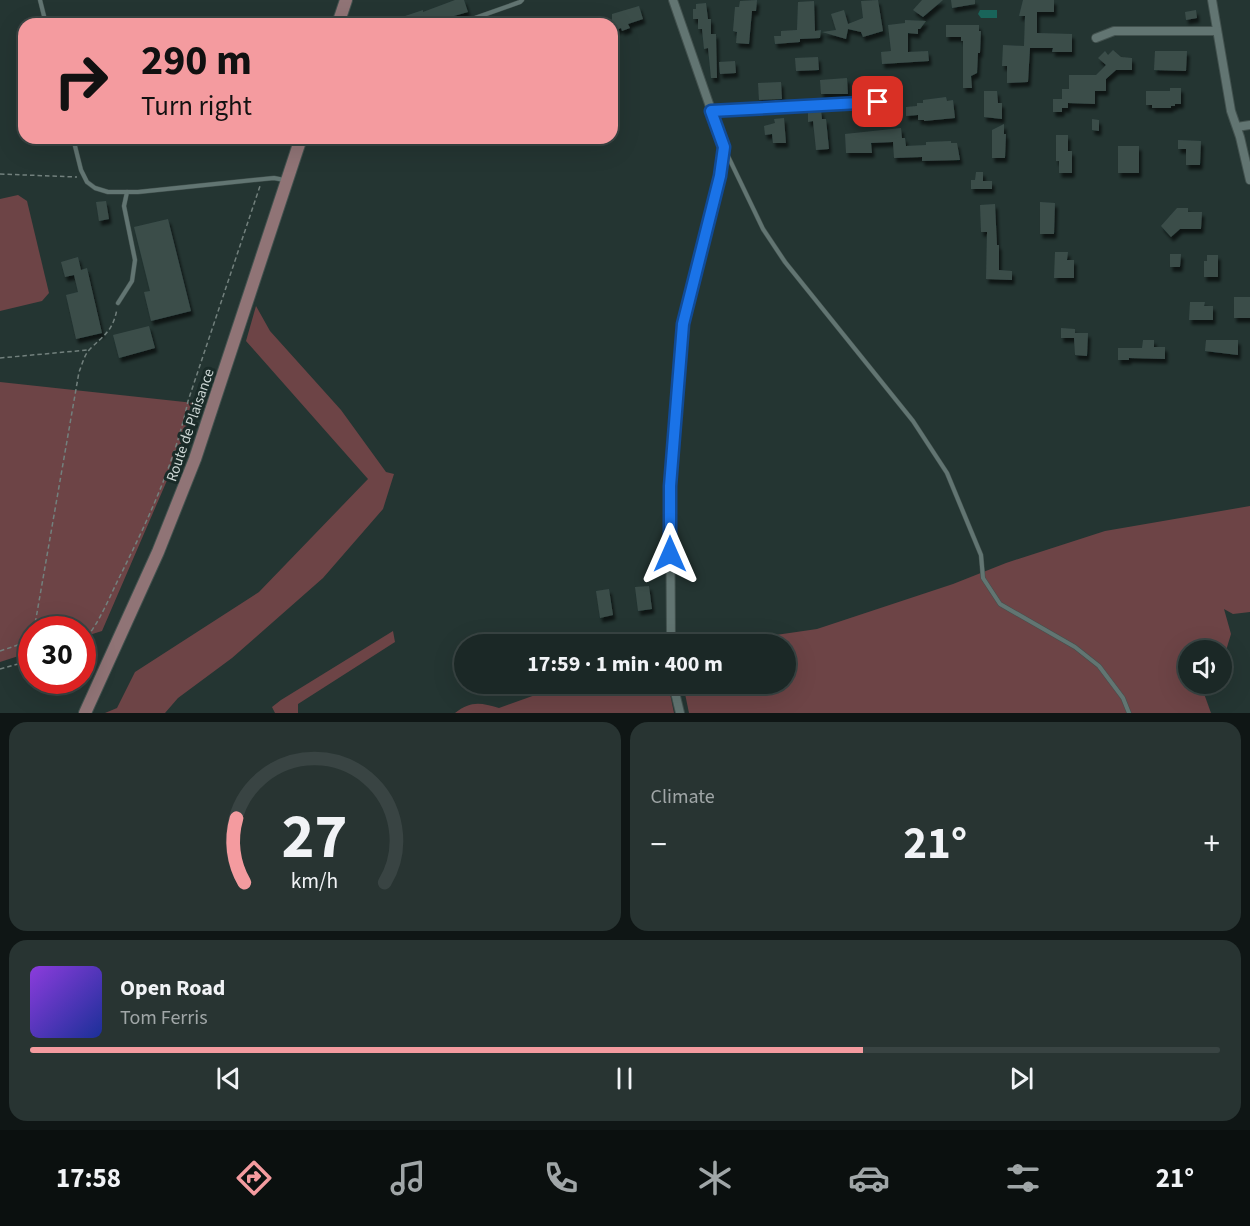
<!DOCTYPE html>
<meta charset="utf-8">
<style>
:root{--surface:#1b2826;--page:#283432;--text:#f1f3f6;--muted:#a0a6a7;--line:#394443;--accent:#f49b9f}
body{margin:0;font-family:"Source Sans 3",sans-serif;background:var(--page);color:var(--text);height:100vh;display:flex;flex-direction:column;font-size:22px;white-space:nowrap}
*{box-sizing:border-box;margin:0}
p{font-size:20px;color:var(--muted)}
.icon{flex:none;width:33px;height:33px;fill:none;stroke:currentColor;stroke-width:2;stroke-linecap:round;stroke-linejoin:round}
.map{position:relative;height:713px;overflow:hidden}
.side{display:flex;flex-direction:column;gap:9px;padding:9px;background:#0f1615;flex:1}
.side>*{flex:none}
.banner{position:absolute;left:18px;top:18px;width:600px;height:126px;border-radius:18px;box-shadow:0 6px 24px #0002,0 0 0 2px var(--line);background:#f49b9f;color:#111;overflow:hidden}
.fabs{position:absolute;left:1178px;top:640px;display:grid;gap:12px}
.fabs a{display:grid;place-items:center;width:54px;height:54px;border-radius:50%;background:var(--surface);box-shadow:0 6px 24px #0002,0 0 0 2px var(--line);font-size:30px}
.speed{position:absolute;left:18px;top:616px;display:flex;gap:12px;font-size:30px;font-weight:700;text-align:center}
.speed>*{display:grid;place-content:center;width:78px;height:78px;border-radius:50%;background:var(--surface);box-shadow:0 6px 24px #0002,0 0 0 2px var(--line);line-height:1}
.speed .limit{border:9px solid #d22;background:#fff;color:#111}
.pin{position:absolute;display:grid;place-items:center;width:51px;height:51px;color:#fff;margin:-26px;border-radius:12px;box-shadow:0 3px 9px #0006}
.me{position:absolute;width:66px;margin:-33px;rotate:0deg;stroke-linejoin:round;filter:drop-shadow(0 0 4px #0008)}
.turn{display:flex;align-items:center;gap:21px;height:126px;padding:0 24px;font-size:27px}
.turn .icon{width:78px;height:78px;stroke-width:2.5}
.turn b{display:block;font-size:42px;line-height:51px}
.big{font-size:45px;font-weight:700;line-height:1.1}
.side .tile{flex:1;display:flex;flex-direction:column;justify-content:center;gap:9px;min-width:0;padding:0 21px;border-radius:18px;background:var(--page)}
.side .dial{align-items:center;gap:0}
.dial svg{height:156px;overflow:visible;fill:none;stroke:var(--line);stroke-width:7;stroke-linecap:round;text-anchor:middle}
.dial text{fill:var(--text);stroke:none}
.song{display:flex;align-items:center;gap:18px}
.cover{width:72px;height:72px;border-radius:9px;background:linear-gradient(135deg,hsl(270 70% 55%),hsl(230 70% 35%))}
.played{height:6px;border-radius:3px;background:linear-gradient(90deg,var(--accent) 70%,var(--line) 70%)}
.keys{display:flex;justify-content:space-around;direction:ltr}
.heat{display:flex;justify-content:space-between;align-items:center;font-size:33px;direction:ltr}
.side .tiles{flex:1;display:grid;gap:9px;grid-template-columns:1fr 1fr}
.tile:last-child{grid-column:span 2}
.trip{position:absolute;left:454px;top:634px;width:342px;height:60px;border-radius:30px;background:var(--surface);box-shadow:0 6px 24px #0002,0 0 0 2px var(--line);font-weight:700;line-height:60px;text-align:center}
.tabs{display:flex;height:96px;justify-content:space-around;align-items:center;background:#0b100f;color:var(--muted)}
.tabs .icon{width:42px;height:42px}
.tabs .active{color:var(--accent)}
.tabs b{font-size:27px;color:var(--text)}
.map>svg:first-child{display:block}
</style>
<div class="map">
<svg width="1250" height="713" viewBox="0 0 1250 713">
<defs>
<filter id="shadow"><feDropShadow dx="2.5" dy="4.5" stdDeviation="1.5" flood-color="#0009"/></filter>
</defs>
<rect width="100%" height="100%" fill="#243532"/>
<g fill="#6d4446">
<polygon points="18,195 27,201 49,293 42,301 0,311 0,199"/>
<polygon points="256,306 270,331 341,410 386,472 394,474 383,509 323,578 232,658 178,698 165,713 105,713 117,708 135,672 259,592 368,479 246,341"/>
<polygon points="0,382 194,403 184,441 102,631 83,637 82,630 32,630 31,652 0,662"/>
<polygon points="1250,506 1250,612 1233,614 1224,609 1231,634 1221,667 1221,651 1188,651 1188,684 1207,684 1202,688 1211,713 689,713 683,684 786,684 786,645 687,645 707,636 728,642 817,629 953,584 1006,563 1105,531"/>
<polygon points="393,631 395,642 298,704 298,713 275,713 272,707 281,700"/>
<path d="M 566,684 L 668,684 L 674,713 L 455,713 C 470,701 480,702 499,708 Z"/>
</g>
<polygon fill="#19645a" points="980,10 997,10 997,18 981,18 978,14"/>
<g fill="#3b4d4a" filter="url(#shadow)">
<polygon points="455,0 464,0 468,12 426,24 404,24 402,17 423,10 423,12"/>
<polygon points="757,0 756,11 752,11 749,44 736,43 737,32 733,31 735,7 739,7 740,1"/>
<polygon points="878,0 883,31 863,37 861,32 848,29 846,39 822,32 836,30 831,14 844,10 848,24 863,18 861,1"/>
<polygon points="922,0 943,0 923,17 913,10"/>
<polygon points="951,0 975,0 975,4 952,8"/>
<polygon points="1023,0 1054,0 1054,12 1037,12 1037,33 1072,34 1072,52 1052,52 1053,48 1030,48 1028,82 1007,83 1007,66 1002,66 1003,45 1024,46 1025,16 1019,16"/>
<polygon points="814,1 815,31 821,30 820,38 800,39 800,42 775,44 774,36 781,36 781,31 797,30 798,2"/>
<polygon points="706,3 708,19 711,19 711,34 716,34 717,78 711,78 708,48 704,49 702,29 698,29 698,19 693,19 693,9 696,9 696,4"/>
<polygon points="639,6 643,19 628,24 630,28 622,31 621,28 612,32 612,14"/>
<polygon points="1196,10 1197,18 1186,20 1185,12"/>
<polygon points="905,20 926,21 920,29 918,29 918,34 908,33 908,52 928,51 929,61 882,64 881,52 891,51 888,25 905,23"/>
<polygon points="946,25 979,25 979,31 981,31 980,53 978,53 977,73 971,76 972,88 963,88 963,41 961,41 961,37 946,37"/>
<polygon points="1113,50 1121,57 1132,58 1132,70 1116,70 1106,79 1106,91 1095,91 1095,104 1068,103 1068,108 1062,108 1062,112 1053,112 1053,99 1062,99 1062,89 1069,89 1069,75 1096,75 1106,65 1098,58 1105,51 1108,55"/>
<polygon points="1155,51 1187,51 1186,71 1154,70"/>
<polygon points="818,57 819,70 796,71 795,58"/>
<polygon points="735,61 736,73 720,74 719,62"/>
<polygon points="847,78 848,94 821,94 820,80"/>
<polygon points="781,82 782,99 759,100 758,83"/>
<polygon points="1170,88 1181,88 1181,104 1175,104 1175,106 1171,106 1171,108 1152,108 1152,105 1146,105 1146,91 1170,91"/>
<polygon points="984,91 997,91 998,103 1002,103 1002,119 984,117"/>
<polygon points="946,97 947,101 953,100 955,118 924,121 924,120 918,120 918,115 906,116 906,107 917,106 917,103 923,103 923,100"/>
<polygon points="821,110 822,119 826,119 829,149 816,150 813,121 808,122 808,111"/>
<polygon points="784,118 786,143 773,143 772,134 765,135 764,126 775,123 774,119"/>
<polygon points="1092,119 1099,120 1099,131 1092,130"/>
<polygon points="1004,124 1004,134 1006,134 1005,158 992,158 992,130"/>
<polygon points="901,128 902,138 905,138 906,146 926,145 926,142 951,141 951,143 957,143 960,160 922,161 922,157 894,158 893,142 871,143 872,153 846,153 845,134"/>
<polygon points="1056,135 1068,135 1068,151 1072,151 1072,173 1059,173 1059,161 1056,161"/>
<polygon points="1178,140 1201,141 1200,165 1186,165 1186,149 1178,149"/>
<rect x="1118" y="146" width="21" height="27"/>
<polygon points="976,172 983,172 983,181 992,181 992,189 971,189 971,180 975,180"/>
<polygon points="106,201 109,219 99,221 96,202"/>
<polygon points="1040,202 1055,203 1054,234 1040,234"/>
<polygon points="995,204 997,245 999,245 999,270 1012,271 1012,280 986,279 987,232 981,232 980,205"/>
<polygon points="1177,208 1188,208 1188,212 1202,212 1201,229 1180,229 1171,237 1161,226"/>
<polygon points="168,219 191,311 151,321 144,292 150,291 134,227"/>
<polygon points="1055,252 1068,252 1067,260 1074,260 1074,278 1054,278"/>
<polygon points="1170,254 1181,254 1180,267 1170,267"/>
<polygon points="1207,255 1218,255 1218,277 1204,277 1204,261 1207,261"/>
<polygon points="78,257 81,270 87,268 102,333 76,339 66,295 78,292 74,275 65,277 61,262"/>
<rect x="1234" y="297" width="16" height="21"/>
<polygon points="1190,302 1205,302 1204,306 1213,306 1213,320 1189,320"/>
<polygon points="149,326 155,348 119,358 113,335"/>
<polygon points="1061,328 1075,329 1075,333 1088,333 1087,356 1075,355 1074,338 1061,338"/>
<polygon points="1143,340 1154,340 1154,347 1165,347 1165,359 1129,358 1129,360 1118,360 1118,348 1142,348"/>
<polygon points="1206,340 1238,340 1238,355 1205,351"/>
<polygon points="649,586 652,609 638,611 635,587"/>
<polygon points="609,589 613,615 600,618 596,591"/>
</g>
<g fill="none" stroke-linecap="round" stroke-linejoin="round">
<g stroke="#42514e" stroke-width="5">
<g id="service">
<polyline points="40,0 46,24"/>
<polyline points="458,24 520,2 522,0"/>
<polyline points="712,111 878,102"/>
<polyline points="73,138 81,170 87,182 95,188 108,192 138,192 274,178 284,180"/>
<polyline points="726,152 763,229 785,262 913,421 947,473 981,555 983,578 1000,604 1075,647 1099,666 1123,698 1129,713"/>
<polyline points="118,303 132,281 135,260 124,206 127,192"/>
</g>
</g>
<g stroke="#42514e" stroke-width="10">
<g id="minor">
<polyline points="1212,0 1231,111 1240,137 1250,180"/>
<polyline points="1096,38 1114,31 1217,31"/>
<polyline points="1237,127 1250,125"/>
<polyline points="671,645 670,486 683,323 720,176 724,147 673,0"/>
<polyline points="673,684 680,713"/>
</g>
</g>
<g stroke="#42514e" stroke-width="14">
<g id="secondary">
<polyline points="338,24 346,0"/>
<polyline points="85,713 158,552 195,459 301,138"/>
</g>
</g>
<g stroke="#72807d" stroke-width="1.5" stroke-dasharray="4.5 3" stroke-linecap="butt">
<polyline points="0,174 77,177"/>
<polyline points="0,358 87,350"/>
<path d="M 34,630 L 79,372 C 82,365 84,355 90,349 C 104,335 113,331 117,309"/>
<path d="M 82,643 C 99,624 108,600 119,578 C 147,522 175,463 188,401 L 260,186"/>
<polyline points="0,651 24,643 32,636"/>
<polyline points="0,669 32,660"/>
</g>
<use href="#service" stroke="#627572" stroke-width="4"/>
<use href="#minor" stroke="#627572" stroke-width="8"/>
<use href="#secondary" stroke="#907476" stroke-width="12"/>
</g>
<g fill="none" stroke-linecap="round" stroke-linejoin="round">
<g stroke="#114b97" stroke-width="15">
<polyline id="route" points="670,554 670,486 683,324 720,176 724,147 711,111 878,102"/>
</g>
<use href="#route" stroke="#1a73e8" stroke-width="10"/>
</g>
<g text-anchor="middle" stroke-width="6" stroke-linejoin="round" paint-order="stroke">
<g font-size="15" fill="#cdd7d5" stroke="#1a2b28">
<text transform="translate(190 425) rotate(-71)" y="5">Route de Plaisance</text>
</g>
</g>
</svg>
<div class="fabs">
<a><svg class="icon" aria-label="sound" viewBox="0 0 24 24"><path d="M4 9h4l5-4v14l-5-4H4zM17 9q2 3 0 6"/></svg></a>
</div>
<div class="speed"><div class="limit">30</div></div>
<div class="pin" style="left:878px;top:102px;background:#d93025"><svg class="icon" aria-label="arrive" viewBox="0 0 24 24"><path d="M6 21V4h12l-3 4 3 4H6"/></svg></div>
<svg class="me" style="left:670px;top:554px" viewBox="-20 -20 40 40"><path d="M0-17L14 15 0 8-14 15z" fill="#1a73e8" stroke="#fff" stroke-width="4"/></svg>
<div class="trip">17:59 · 1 min · 400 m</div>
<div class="banner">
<div class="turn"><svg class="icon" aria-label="right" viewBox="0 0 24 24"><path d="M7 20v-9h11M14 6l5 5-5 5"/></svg><div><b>290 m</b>Turn right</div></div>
</div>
</div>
<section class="side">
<div class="tiles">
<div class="tile dial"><svg viewBox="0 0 100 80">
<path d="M14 69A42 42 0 1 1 86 69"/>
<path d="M14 69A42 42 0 0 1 10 36" stroke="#f49b9f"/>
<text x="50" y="56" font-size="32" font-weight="700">27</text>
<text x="50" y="72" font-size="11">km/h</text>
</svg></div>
<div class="tile"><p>Climate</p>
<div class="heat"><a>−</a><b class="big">21°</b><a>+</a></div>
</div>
<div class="tile">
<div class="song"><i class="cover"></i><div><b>Open Road</b><p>Tom Ferris</p></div></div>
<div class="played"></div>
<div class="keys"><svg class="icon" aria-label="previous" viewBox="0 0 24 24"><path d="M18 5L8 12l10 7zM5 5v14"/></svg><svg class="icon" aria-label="pause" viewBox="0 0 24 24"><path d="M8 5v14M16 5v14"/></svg><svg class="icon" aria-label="next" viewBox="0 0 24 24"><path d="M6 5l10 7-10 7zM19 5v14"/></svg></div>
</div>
</div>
</section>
<nav class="tabs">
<b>17:58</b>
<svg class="icon active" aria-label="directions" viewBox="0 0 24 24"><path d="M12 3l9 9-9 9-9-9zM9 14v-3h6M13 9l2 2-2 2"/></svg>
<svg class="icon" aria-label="music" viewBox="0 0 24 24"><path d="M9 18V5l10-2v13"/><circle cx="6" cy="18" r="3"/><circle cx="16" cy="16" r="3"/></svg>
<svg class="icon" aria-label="phone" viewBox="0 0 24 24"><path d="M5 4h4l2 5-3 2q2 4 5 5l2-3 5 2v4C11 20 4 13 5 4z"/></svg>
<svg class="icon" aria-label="climate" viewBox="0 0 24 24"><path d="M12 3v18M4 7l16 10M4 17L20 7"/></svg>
<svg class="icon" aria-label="car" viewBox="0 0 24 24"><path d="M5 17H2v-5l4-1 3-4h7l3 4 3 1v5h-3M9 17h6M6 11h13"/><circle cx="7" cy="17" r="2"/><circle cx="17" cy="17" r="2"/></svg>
<svg class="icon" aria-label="filters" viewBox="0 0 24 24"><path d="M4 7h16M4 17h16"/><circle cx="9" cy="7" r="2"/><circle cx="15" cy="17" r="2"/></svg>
<b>21°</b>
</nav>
